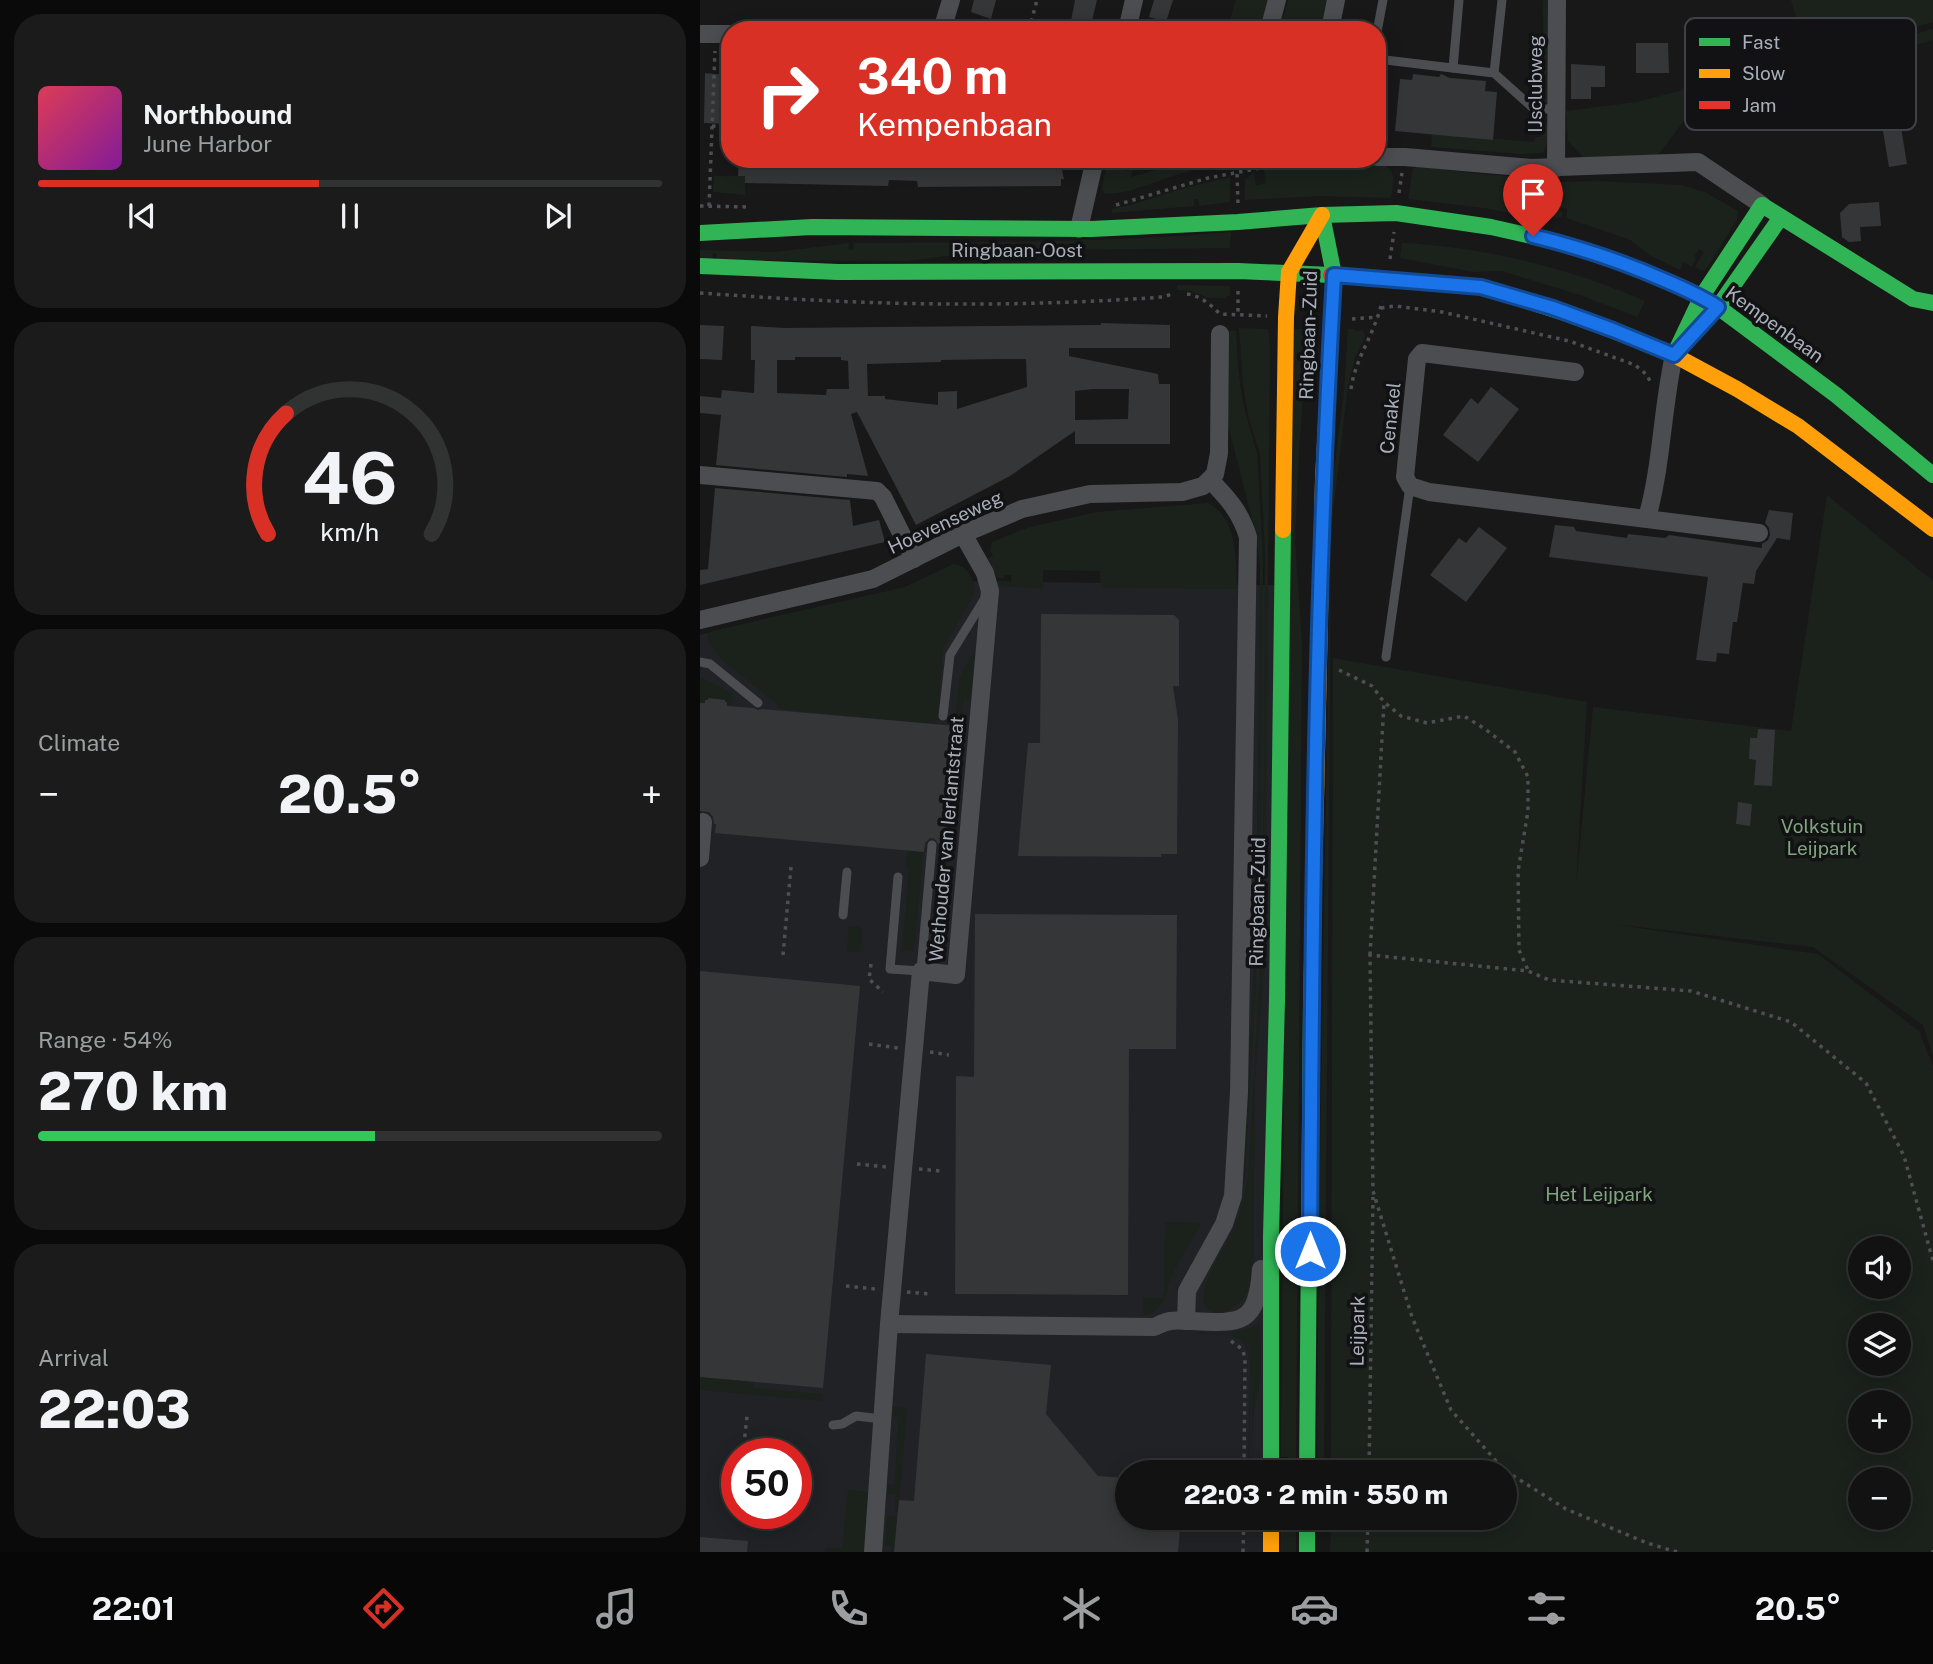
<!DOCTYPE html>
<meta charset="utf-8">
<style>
:root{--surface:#121212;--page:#1b1b1b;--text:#f1f3f6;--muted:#9c9e9f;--line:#313232;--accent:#d93025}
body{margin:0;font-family:"Public Sans",sans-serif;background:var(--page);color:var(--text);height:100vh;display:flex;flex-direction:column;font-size:26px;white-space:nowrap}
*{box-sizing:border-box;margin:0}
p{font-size:23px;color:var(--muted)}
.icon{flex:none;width:38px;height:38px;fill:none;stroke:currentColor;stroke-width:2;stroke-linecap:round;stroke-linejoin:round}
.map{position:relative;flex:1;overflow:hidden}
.panel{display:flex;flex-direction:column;gap:14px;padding:14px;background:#0a0a0a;width:700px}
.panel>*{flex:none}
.banner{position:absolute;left:21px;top:21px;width:665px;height:147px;border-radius:28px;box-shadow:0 4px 18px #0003,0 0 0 2px var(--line);background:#d93025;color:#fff;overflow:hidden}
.fabs{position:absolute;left:1148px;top:1236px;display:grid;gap:14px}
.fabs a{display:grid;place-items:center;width:63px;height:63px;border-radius:50%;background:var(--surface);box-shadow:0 4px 18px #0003,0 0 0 2px var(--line);font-size:35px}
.speed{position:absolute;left:21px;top:1438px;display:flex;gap:14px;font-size:35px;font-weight:700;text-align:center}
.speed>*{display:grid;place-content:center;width:91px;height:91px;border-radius:50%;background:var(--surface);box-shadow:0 4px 18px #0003,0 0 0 2px var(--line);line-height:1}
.speed .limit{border:10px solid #d22;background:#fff;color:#111}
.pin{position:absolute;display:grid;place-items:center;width:60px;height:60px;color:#fff;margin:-72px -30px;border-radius:50% 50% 50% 0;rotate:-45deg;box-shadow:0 0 7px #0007}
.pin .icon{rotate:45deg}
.me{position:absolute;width:77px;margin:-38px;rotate:0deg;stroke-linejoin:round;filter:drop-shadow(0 0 5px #0008)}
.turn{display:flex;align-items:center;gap:24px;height:147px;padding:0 21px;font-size:32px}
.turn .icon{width:91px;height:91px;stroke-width:2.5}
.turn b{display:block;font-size:49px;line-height:60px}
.big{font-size:52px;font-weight:800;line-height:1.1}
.panel .widget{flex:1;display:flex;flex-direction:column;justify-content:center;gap:10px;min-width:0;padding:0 24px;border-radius:28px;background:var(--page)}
.panel .dial{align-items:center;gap:0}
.dial svg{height:182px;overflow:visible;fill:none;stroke:var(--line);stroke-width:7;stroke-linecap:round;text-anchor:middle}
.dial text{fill:var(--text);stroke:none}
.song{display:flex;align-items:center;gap:21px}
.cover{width:84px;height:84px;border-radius:10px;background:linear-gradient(135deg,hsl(350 70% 55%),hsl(290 70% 35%))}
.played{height:7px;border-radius:4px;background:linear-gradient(90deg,var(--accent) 45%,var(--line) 45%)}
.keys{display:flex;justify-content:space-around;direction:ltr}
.heat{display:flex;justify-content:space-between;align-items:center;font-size:38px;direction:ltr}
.charge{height:10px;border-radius:5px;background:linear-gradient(90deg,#34c759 54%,var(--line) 0)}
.trip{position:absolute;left:415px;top:1460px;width:402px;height:70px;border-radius:35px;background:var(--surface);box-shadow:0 4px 18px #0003,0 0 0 2px var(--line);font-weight:800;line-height:70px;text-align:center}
.tab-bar{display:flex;height:112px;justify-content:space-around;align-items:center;background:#070707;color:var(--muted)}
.tab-bar .icon{width:49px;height:49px}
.tab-bar .selected{color:var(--accent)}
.tab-bar b{font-size:32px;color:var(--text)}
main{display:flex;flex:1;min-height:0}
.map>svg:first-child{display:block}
</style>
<main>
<section class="panel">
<div class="widget">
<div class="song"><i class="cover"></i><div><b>Northbound</b><p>June Harbor</p></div></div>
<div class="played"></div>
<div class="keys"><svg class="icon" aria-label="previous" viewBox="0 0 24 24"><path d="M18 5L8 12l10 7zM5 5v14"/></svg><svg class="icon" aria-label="pause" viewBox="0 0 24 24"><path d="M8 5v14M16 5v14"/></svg><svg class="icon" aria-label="next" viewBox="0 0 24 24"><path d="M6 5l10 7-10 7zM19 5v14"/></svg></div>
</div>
<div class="widget dial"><svg viewBox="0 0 100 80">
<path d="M14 69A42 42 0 1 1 86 69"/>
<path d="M14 69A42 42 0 0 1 22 16" stroke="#d93025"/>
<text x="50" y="56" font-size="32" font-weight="700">46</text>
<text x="50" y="72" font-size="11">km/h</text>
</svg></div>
<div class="widget"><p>Climate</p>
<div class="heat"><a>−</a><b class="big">20.5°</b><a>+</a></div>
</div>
<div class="widget"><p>Range · 54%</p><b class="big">270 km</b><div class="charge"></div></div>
<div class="widget"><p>Arrival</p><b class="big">22:03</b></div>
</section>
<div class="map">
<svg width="1233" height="1552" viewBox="0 0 1233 1552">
<rect width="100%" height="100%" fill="#181818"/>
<path fill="#212225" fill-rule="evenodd" d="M 248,581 L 578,585 L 573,1472 L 427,1472 L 427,1517 L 572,1517 L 572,1552 L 0,1552 L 0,635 ZM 37,1454 L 96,1454 L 96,1514 L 37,1514 Z"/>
<g fill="#1b221c" fill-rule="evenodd">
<polygon points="536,0 570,0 563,30 524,30 526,22 529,23"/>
<polygon points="588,0 628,0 622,30 580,30"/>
<polygon points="843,0 850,0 849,103 844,103"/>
<polygon points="1091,0 1233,0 1233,22 1132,49 1129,52 1131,55 1135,56 1233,29 1233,40 1166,59 1110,68"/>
<polygon points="990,88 991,104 988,115 955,159 884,158 868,141 866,111 937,102"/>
<polygon points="840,120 847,124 848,141 843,153 820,154 731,147 732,134 834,142 835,137 841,137 842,121"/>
<path d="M 408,159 L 411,159 L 409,167 L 429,171 L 433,159 L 435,159 L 431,177 L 492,159 L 540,159 C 519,163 499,168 480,174 C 460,179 423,197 404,193 L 402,188 Z"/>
<path d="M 681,164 C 698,169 693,184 691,198 L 618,196 L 545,200 L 545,180 L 554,172 L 556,185 L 566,183 L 564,170 L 604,165 Z"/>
<polygon points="720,167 790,175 824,177 825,183 899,181 981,185 1005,192 1038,211 1037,220 1007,268 1002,271 995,267 1004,252 999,249 994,257 996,259 992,266 983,262 980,270 951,256 930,240 867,218 867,209 840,202 838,211 845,212 847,208 863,212 862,217 838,219 784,208 708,199 713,168"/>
<polygon points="14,176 45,176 45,195 13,192"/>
<polygon points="530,177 530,202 499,206 498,199 494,199 494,206 412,213 412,209 434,204 484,188"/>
<path d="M 531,232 L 530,248 L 283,251 L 209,261 L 17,260 L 17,254 L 13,253 L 12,260 L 0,259 L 0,250 L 76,252 L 149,243 L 149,249 L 153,250 L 154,243 C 280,242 405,243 531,232 Z"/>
<path d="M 702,243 C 786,247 868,268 945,301 L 937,317 L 883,296 L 802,271 L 774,272 L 700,258 Z"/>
<polygon points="477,285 530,286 530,296 526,296 526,298 508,298 491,291 477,290"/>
<path d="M 539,328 L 568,329 L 570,347 L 565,961 L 555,1080 L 554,1266 L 551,1266 C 551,1274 551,1281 549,1288 C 544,1301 526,1318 511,1311 C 487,1300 527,1243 534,1229 C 541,1212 545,1194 548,1176 L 559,984 L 563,844 L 565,553 L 560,454 L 549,420 L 543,385 Z"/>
<polygon points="594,329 608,329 599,451 595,541 602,642 596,1472 581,1472 581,1461 588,1461 588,1457 581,1457 588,541"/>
<polygon points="648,329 654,329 655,331 663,330 665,336 663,342 655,357 648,385 631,529 624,1472 617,1472 618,1283 631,492 644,392"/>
<path d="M 527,331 L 536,331 L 538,367 L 543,403 L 557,454 L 563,553 L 561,843 L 556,983 L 545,1176 C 540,1206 532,1233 514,1258 L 539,1185 L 544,1160 L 556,923 L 560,567 L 556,534 L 529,429 L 527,412 Z"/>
<path d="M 1127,495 L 1233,581 L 1233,1055 L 1223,1025 L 1113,947 L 912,924 L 1118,954 L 1219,1031 L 1233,1066 L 1233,1552 L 630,1552 L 631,1517 L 805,1517 L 805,1472 L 631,1472 L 633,658 L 887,702 L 876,885 L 893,707 L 1091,731 ZM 1160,1248 L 1199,1248 L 1199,1286 L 1160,1286 ZM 1160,1325 L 1199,1325 L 1199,1363 L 1160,1363 ZM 1160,1402 L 1199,1402 L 1199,1440 L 1160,1440 ZM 1160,1479 L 1199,1479 L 1199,1517 L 1160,1517 Z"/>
<path d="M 508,503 C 538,519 536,559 537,589 L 401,588 L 400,571 L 343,570 L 343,589 L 300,586 L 298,581 L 311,582 L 311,575 L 304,575 L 304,578 L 297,578 L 288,558 L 293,556 L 290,550 L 292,542 L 330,527 L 397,512 Z"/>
<path d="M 253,564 C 268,565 277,582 273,596 L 243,649 L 237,724 L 80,709 L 77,704 L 21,659 L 7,639 L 8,634 L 12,631 L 205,587 Z"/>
<polygon points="275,649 271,699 264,699 255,804 249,804 252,802 259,727 255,725 259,678"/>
<polygon points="0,677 30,692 33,697 32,705 27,705 27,702 6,700 5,703 0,702"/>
<polygon points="208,843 224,844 214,952 202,950 209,869 206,868"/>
<polygon points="241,880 248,881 243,936 244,939 250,939 249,942 235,940"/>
<polygon points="149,926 159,927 162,930 161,950 157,953 147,951"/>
<polygon points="465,1222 502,1223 474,1271 463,1303 453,1313 443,1315 443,1298 464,1298"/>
<path d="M 559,1323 L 560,1323 L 561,1376 L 553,1417 L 553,1472 L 551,1349 C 541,1329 517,1331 497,1331 C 518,1337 549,1325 551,1359 L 550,1472 L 548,1472 L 550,1365 C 548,1330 526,1335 498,1334 L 495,1330 C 515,1330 541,1336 559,1323 Z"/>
<polygon points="0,1377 54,1381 54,1388 122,1394 122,1401 0,1390"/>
<polygon points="191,1406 207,1408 198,1512 195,1512 195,1494 187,1494 187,1484 195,1484 198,1417 190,1416"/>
<polygon points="99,1476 108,1477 111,1481 110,1498 106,1503 96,1503 97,1477"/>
<polygon points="148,1490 168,1492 164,1552 125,1552 125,1548 142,1549"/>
<polygon points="187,1516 197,1516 194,1552 191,1552 192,1546 185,1546"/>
<rect x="581" y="1517" width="15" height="35"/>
</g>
<g fill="#343638" fill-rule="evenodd">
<polygon points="274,0 296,0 291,19 271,12"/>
<polygon points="375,0 397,0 391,25 371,21"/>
<polygon points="454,0 473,0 466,22 449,17"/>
<polygon points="936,43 968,43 969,73 936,73"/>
<polygon points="871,64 905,66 905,87 891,87 891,99 871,99"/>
<polygon points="5,73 27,75 27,124 4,123"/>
<polygon points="713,74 739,77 741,74 750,78 786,81 785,91 797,92 793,140 695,131 700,79 712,80"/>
<polygon points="1201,128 1207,164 1189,167 1183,131"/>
<polygon points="39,160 217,166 361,165 364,179 361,179 361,186 218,187 217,181 189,180 188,186 45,183 45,176 38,176"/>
<polygon points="1179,202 1181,226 1160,227 1161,241 1149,242 1142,237 1140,213 1149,204"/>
<path d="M 401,323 L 470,325 L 470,348 L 369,348 L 369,356 L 458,374 L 459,384 L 470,384 L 470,444 L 375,444 L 375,431 L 310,476 L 216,525 L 157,412 L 151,414 L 168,476 L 147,474 L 147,477 L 16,465 L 21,415 L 0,413 L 0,396 L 21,398 L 22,390 L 54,393 L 55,360 L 51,360 L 51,326 L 85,328 L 401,325 ZM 95,357 L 141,357 L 141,360 L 148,361 L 149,389 L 127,389 L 126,395 L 77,393 L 77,360 L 95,360 ZM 301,359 L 326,359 L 327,387 L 257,409 L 257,391 L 238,392 L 238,405 L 185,399 L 185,396 L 168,396 L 167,364 L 241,362 L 241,360 ZM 393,389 L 429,389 L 428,419 L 375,420 L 375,391 Z"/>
<polygon points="0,325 24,326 22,360 0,359"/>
<polygon points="791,387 819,409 778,462 743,435 771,398 778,404"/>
<polygon points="15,488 150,500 153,526 179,520 185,542 0,585 0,570 8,569"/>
<polygon points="1069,510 1093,513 1090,540 1077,538 1056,571 1054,584 1043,583 1037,622 1033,622 1029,654 1017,653 1016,662 996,660 1008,577 849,557 855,525 874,527 876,531 927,538 928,534 965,538 969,535 1062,548 1062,544 1068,540 1070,535 1069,528 1065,523"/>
<polygon points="779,527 807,548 766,602 730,575 759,538 766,543"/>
<polygon points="341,614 474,615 479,620 479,686 473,686 478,720 477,854 461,854 461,857 318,856 328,743 340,743"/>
<polygon points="8,698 25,700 25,702 27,702 27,706 53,708 58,710 62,709 256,726 245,845 239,845 235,839 230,838 225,843 224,852 15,833 16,824 14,824 13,817 9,812 0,811 0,703 5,703 5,700 8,700"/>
<polygon points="1058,729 1075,730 1072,786 1054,785 1056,760 1049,759 1050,738 1057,738"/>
<polygon points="1038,802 1052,804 1050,826 1036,824"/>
<polygon points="275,914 477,915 476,1049 429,1049 428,1295 255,1294 256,1076 274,1077"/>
<polygon points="0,971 160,986 123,1388 0,1377"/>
<polygon points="226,1354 351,1365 346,1414 398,1476 427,1478 427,1517 481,1517 478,1552 194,1552 199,1500 214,1501"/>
<polygon points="0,1537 48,1541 47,1552 0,1552"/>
</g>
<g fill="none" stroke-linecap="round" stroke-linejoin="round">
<g stroke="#4e4f52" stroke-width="3.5" stroke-dasharray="3.5 5" stroke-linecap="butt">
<polyline points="329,30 337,0"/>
<polyline points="12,126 30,127"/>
<polyline points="537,174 538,203"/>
<polyline points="699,193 702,173"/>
<polyline points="416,205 508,178 597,161 600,159"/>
<polyline points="0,206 51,207"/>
<polyline points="9,206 15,51"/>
<polyline points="690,259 694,232"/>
<polyline points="538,291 538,314"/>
<path d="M 0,293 C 44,296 89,299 133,301 C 242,306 353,305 463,297 L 472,294"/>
<path d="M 487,294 C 501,296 510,304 520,314 L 567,316"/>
<polyline points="681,308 695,306 742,312 869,341 935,365 946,374 950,381"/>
<polyline points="652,319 678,317"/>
<path d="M 651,389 C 655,358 676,332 682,301"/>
<polyline points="639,670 672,686 684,702 701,716 727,723 764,716 785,729 815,752 828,777 828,811 818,871 819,950 828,970"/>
<polyline points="83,955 91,867"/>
<polyline points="670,955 684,702"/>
<polyline points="171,964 169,979 183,992"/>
<polyline points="169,1044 198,1048"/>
<polyline points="230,1052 249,1055"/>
<polyline points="157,1164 187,1167"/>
<polyline points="219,1169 240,1171"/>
<polyline points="146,1286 175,1289"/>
<polyline points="207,1292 230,1294"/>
<polyline points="531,1341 542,1349 545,1357 544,1472"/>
<polyline points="43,1454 47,1416"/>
<polyline points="669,1472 673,1197"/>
<polyline points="543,1552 544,1517"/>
<polyline points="667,1552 668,1517"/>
<polyline points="977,1552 947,1543 866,1509 804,1470 751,1410 712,1317 673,1191 670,955 828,971 849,980 991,991 1091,1022 1166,1083 1204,1156 1233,1261"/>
<polyline points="1233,1552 1233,1550"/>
</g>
<g stroke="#4b4d51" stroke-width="9">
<polyline points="677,32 683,0"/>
<polyline points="677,59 794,73 834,109 856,109"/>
<polyline points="753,68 759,0"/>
<polyline points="794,73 802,0"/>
<polyline points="686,657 710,486"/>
<polyline points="0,662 10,664 58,703"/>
<polyline points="243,716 250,655 285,598"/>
<polyline points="198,877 190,969 221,971 232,845"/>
<polyline points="143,915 147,872"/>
<polyline points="133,1425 142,1424 156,1416 182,1419"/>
</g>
<g stroke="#4b4d51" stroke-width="18">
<polyline points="242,30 251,0"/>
<polyline points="427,30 434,0"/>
<polyline points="569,30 577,0"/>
<polyline points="630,30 636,0"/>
<polyline points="0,34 30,34"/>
<polyline points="677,157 705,157 831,168 998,162 1062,205"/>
<polyline points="856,168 857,0"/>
<polyline points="379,229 395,159"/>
<polyline points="875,372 722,353 717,359 705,477 710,486 729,492 1059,533"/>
<polyline points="0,475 177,491 183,497 214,559"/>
<path d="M 947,518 C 962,465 962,409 974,355"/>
<polyline points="0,620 173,579 263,534 322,509 390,494 482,492 503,486 515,474 519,453 520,334"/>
<polyline points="0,858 3,822"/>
<path d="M 486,1321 L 487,1291 L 524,1224 L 533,1196 L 539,1092 L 548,537 C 541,513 528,498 510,480"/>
<path d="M 189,1324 L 454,1327 C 459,1325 464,1322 470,1321 C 476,1320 485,1321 492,1321 C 542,1324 557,1324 561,1269"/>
<polyline points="173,1552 189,1324 221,971 256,975 290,591 285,573 263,534"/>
</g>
<g stroke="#30b455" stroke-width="16">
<polyline points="622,215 634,275 629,369"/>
<polyline points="0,233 112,227 391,229 538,222 622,215 696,213 791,227 849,240"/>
<polyline points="0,266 138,272 538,271 631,275"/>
<path d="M 801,293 C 860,310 917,331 974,355"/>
<polyline points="1018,307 1136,395 1233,475"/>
<polyline points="1007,319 1018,307 1081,217"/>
<polyline points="974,355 1002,296 1062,205 1213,299 1233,303"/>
<polyline points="571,1472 571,1236 577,1000 583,530"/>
<polyline points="607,1472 611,1000 616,800"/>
<polyline points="607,1517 607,1552"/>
</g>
<g stroke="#ff9f0a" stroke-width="16">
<path d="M 849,240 C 886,249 923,262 959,278 C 979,286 999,294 1018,307"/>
<polyline points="974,355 1037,389 1098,426 1233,529"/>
<polyline points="583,530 586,317 589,272 622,215"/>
<polyline points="616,800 623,480 629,369"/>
<polyline points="571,1517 571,1552"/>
</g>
<polyline stroke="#e5322d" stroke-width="16" points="631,275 781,287 801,293"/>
</g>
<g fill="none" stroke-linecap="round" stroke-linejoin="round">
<g stroke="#114b97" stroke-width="18">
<path id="route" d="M 610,1251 C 612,926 615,600 634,275 L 781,287 L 853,308 L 913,330 L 974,355 L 1018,307 C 1001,296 983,288 964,280 C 921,261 878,247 833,236"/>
</g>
<use href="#route" stroke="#1a73e8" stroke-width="12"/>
</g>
<g text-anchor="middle" stroke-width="7" stroke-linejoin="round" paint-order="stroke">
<g font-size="19" fill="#a8afba" stroke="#121214">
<text transform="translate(835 84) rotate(-90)" y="7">IJsclubweg</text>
<text x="317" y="257">Ringbaan-Oost</text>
<text transform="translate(1075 324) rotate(36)" y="7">Kempenbaan</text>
<text transform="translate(608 335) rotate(-88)" y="7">Ringbaan-Zuid</text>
<text transform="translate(690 418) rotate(-84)" y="7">Cenakel</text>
<text transform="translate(245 522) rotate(-25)" y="7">Hoevenseweg</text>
<text transform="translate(246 839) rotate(-85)" y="7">Wethouder van Ierlantstraat</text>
<text transform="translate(557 902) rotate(-89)" y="7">Ringbaan-Zuid</text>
<text transform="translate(657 1331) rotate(-89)" y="7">Leijpark</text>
</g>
<g font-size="19" fill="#7fa67d" stroke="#121214">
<text x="1122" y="833">Volkstuin<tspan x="1122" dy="22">Leijpark</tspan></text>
<text x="899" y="1201">Het Leijpark</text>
</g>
</g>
<rect x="985" y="18" width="231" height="112" rx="10" fill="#121214" stroke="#3f4146" stroke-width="2"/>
<rect x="999" y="38" width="31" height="8" fill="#30b455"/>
<rect x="999" y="69" width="31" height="9" fill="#ff9f0a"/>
<rect x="999" y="101" width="31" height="8" fill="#e5322d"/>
<g font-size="19" fill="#a8afba">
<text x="1042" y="49">Fast</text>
<text x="1042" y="80">Slow</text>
<text x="1042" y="112">Jam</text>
</g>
</svg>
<div class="fabs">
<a><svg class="icon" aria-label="sound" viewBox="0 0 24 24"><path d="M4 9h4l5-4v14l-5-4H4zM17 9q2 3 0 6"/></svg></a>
<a><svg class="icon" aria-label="layers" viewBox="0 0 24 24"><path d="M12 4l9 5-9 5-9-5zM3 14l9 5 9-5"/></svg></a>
<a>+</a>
<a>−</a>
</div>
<div class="speed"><div class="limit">50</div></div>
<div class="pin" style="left:833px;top:236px;background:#d93025"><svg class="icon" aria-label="arrive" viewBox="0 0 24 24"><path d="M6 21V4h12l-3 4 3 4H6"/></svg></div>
<svg class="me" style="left:610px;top:1251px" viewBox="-20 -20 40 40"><circle r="17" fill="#1a73e8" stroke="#fff" stroke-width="3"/><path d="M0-11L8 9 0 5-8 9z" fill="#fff"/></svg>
<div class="trip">22:03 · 2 min · 550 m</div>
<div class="banner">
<div class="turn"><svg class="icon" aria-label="right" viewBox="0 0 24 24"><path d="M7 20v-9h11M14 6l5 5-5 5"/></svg><div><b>340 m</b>Kempenbaan</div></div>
</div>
</div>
</main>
<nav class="tab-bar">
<b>22:01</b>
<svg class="icon selected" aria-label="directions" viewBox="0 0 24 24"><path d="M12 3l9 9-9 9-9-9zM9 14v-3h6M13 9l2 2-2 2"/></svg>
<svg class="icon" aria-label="music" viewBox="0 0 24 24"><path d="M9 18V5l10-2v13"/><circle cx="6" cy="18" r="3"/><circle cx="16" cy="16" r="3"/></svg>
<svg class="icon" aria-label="phone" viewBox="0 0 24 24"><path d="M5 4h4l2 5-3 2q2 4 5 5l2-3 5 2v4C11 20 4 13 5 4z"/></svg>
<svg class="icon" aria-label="climate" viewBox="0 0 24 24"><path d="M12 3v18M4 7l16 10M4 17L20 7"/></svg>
<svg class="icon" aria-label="car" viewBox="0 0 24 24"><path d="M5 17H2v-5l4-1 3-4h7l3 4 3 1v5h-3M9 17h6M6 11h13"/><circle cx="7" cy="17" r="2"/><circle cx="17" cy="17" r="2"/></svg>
<svg class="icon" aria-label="filters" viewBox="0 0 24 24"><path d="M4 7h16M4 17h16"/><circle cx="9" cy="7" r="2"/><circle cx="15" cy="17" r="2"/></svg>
<b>20.5°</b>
</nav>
